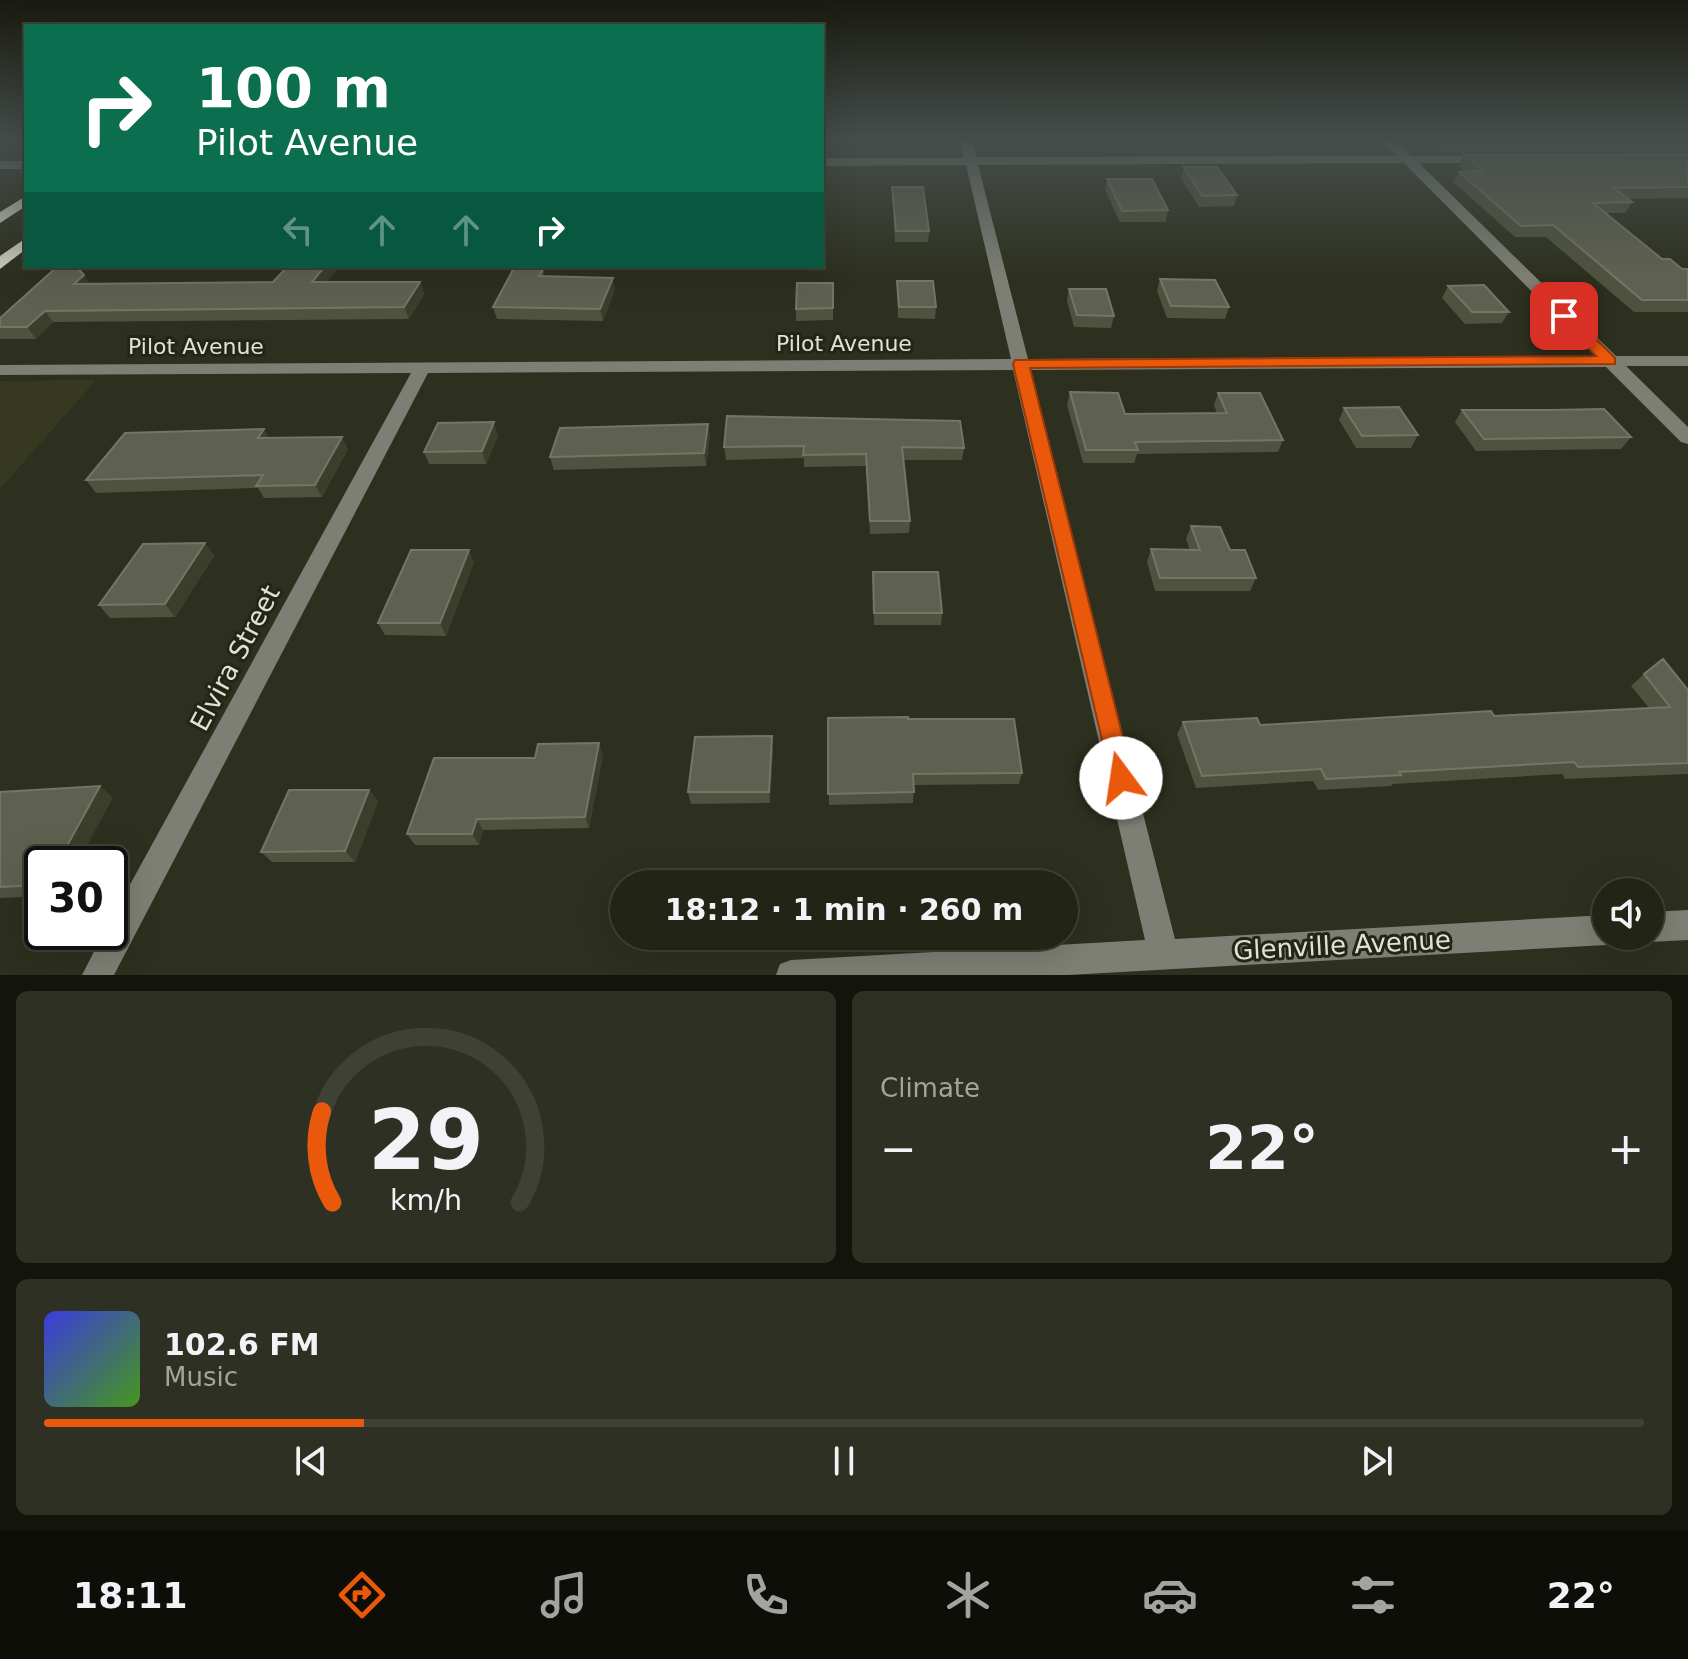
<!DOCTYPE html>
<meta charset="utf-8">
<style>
:root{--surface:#222416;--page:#2e3023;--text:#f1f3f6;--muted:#a2a4a1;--line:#3f4135;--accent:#ea580c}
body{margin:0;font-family:"DejaVu Sans",sans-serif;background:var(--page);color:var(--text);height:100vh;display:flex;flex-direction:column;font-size:30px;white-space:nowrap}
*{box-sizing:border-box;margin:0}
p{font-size:26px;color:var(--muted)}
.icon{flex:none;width:44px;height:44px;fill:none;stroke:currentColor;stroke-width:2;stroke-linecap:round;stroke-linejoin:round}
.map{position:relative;height:975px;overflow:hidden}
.panel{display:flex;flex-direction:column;gap:16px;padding:16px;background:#13140c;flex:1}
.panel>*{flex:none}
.top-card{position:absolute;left:24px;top:24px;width:800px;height:244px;border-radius:0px;box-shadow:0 8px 32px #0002,0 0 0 2px var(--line);background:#0b6e4f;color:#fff;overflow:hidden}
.buttons{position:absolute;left:1592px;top:878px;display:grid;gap:16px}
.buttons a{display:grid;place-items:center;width:72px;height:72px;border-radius:50%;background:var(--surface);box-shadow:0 8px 32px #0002,0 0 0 2px var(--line);font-size:40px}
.speed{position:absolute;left:24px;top:846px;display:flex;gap:16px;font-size:40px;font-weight:700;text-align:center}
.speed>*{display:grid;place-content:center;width:104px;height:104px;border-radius:50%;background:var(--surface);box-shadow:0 8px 32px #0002,0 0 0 2px var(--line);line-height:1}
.speed .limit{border:4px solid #111;border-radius:12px;background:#fff;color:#111}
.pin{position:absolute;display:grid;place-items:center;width:68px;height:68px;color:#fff;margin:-34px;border-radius:16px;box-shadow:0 4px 12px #0006}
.me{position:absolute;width:88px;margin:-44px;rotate:346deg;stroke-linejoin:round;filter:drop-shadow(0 0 6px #0008)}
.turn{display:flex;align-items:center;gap:28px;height:168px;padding:0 40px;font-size:36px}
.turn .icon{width:104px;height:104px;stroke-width:2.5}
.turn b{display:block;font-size:56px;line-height:68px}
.lanes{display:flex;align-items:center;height:76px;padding:0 40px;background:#0003;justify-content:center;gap:40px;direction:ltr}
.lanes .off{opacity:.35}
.big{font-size:60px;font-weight:700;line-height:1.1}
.panel .card{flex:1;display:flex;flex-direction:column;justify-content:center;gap:12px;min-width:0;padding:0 28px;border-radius:12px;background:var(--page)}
.panel .dial{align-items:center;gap:0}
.dial svg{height:208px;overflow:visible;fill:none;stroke:var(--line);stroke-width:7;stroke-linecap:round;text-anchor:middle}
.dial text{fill:var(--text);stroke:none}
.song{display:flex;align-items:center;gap:24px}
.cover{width:96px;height:96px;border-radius:12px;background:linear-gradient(135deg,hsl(240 70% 55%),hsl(100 70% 35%))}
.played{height:8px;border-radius:4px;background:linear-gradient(90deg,var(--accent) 20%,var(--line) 20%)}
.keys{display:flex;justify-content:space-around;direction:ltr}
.heat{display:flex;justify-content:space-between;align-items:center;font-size:44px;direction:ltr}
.panel .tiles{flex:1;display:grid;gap:16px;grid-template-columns:1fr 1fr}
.card:last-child{grid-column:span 2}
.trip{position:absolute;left:610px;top:870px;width:468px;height:80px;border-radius:40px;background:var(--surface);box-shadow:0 8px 32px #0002,0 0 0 2px var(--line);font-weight:700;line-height:80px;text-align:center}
.tab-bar{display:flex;height:128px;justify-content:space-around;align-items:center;background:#0e0e09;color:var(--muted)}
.tab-bar .icon{width:56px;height:56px}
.tab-bar .current{color:var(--accent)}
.tab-bar b{font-size:36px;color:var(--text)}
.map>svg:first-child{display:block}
</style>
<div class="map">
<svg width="1688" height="975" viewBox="0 0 1688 975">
<rect width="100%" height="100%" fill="#2d301e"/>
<polygon fill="#363920" points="96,380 0,489 0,381"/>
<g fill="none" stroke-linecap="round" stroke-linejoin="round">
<g fill="#7d7f75" fill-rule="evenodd">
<path d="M 960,140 L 972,140 L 977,157 L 1397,156 L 1382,140 L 1395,140 L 1411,156 L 1492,156 L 1492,162 L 1488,163 L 1419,163 L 1616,356 L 1688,356 L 1688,366 L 1626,366 L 1688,427 L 1688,444 L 1681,442 L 1606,367 L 1030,370 L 1175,939 L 1606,915 L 1606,936 L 1618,936 L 1617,941 L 1606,945 L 1068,975 L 776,975 L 780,964 L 791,960 L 1145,940 L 1013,370 L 428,373 L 114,975 L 82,975 L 104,932 L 110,932 L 110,921 L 411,373 L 0,375 L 0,365 L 1011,359 L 966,165 L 822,166 L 822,158 L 964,158 ZM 1404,163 L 1596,356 L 1028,359 L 978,165 Z"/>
<rect x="0" y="161" width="26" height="8"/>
<polygon points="1688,910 1688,940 1650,942 1639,938 1650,936 1650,912"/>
</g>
<g fill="#cdd0bd" fill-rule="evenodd">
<polygon points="26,196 26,206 0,223 0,212"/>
<polygon points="26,238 26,249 0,269 0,256"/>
</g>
</g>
<g fill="#4f523f">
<polygon points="1430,140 1688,140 1688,152 1443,152"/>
<polygon points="1688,154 1688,198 1628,199 1632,202 1625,213 1606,213 1662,259 1682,269 1688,269 1688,312 1634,312 1546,237 1515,237 1453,182 1459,172 1465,171 1459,166 1464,155"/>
<polygon points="1184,167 1237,195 1234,206 1199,207 1181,178"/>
<polygon points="1107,179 1168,210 1166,222 1120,222 1105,190"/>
<polygon points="892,187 929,231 928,242 895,242"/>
<polygon points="543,269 544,276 615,289 603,321 497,319 493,307"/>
<polygon points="1160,279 1229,307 1225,319 1167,318 1157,291"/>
<polygon points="897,281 936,307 935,319 898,318"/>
<polygon points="273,282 420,282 424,294 409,319 53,322 36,339 0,339 0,318 90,284"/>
<polygon points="833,283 833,320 796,321 796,309"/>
<polygon points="1448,286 1509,312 1502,323 1465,324 1442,298"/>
<polygon points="1069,289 1114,316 1111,328 1074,327 1067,301"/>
<polygon points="1070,392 1125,414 1217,413 1214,405 1218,393 1283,440 1278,452 1137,454 1134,463 1083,463 1067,405"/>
<polygon points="1344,408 1418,435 1411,448 1356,448 1339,420"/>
<polygon points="1462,410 1631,437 1621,449 1476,451 1455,422"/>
<polygon points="727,416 964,448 962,460 904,460 910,521 909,533 870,534 866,466 804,467 804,458 726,460 724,447"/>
<polygon points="498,435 486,464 429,464 424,452"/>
<polygon points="710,436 706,466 554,470 550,457"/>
<polygon points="269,438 348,449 322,497 264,498 258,488 96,493 86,480"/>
<polygon points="1191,526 1230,550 1256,578 1250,591 1155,591 1147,562 1151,549 1190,550 1186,539"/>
<polygon points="205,543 214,556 175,617 110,618 99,605"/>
<polygon points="474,562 446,636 385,635 378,623"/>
<polygon points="873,572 942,613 941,625 874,625"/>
<polygon points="1644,674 1688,690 1688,774 1565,779 1562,774 1393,784 1391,786 1318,790 1313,781 1196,788 1177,734 1183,722 1260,725 1494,716 1649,708 1631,686"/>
<polygon points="828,718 908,719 1022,773 1019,784 914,785 913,803 829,805"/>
<polygon points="773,748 770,803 691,804 688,792"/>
<polygon points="603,755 589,828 483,830 479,845 415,845 407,834 535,758"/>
<polygon points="369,790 378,801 355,862 272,862 261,852"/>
<polygon points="0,792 113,798 42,864 42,896 0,898"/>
</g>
<g fill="#3b3e2b">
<polygon points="325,266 340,266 317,294 312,282"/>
<polygon points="84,275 91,286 74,284"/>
<polygon points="613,278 615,289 603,321 600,309"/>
<polygon points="420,282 424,294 409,319 404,307"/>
<polygon points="45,311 53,322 36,339 27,327"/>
<polygon points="494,422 498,435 486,464 482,451"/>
<polygon points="708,424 710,436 706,466 704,453"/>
<polygon points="264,429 271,441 258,438"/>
<polygon points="342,437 348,449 322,497 315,485"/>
<polygon points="205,543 214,556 175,617 165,604"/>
<polygon points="469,550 474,562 446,636 440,623"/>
<polygon points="772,736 773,748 770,803 769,792"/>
<polygon points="599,743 603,755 589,828 585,817"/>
<polygon points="100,786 113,798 77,864 57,864"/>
<polygon points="369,790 378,801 355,862 345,851"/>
<polygon points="477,819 483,830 479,845 472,834"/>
</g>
<g fill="#5f6150" stroke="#737665" stroke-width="2">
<polygon points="1447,140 1688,140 1688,141 1448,141"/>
<polygon points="1688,154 1688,187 1614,188 1632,202 1593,203 1662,259 1670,259 1682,269 1688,269 1688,300 1642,300 1553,225 1521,226 1459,172 1483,171 1464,155"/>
<polygon points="1184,167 1217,167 1237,195 1202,196"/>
<polygon points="1107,179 1152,179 1168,210 1122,211"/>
<polygon points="892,187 923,187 929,231 896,231"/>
<polygon points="58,266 76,266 84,275 74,284 273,282 288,266 325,266 312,282 420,282 404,307 45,311 27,327 0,327 0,318"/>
<polygon points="514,268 543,269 539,276 613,278 600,309 493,307"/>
<polygon points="1160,279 1215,280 1229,307 1171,306"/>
<polygon points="897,281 933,281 936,307 899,307"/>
<polygon points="797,283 833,283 833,308 796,309"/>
<polygon points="1484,285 1509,312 1472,312 1448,286"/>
<polygon points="1069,289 1106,289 1114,316 1077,315"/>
<polygon points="1070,392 1118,393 1125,414 1227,413 1218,393 1260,393 1283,440 1135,442 1138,450 1086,450"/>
<polygon points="1399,407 1418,435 1362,436 1344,408"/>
<polygon points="1604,409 1631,437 1484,439 1462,410 1550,410"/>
<polygon points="727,416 960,421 964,448 902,447 910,521 870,521 866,454 803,455 804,446 724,447"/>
<polygon points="494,422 482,451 424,452 438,423"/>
<polygon points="708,424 704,453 550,457 560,428"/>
<polygon points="264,429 258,438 342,437 315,485 256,486 263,475 86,480 125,433"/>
<polygon points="1191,526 1220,527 1230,550 1245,550 1256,578 1160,578 1151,549 1200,550"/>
<polygon points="205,543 165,604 99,605 143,544"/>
<polygon points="411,550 469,550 440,623 378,623"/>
<polygon points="873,572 938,572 942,613 874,613"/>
<polygon points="1663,659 1688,690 1688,763 1578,767 1574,762 1399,772 1401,775 1326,779 1321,769 1202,776 1183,722 1257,718 1260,725 1491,711 1494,716 1670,707 1644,674"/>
<polygon points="908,717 908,719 1014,719 1022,773 913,774 914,792 828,794 828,718"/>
<polygon points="772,736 769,792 688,792 695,737"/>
<polygon points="599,743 585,817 477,819 472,834 407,834 434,758 535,758 538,744"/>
<polygon points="100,786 57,864 42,864 42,885 0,887 0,792"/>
<polygon points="289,790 369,790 345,851 261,852"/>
</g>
<linearGradient id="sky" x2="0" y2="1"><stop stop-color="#191a10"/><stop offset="0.51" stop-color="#464e4c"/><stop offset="1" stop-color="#464e4c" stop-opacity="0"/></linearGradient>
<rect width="1688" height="277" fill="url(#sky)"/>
<polygon fill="#ea580c" stroke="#983908" stroke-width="2" points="1564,312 1570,313 1615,358 1615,364 1030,368 1133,778 1130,786 1121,789 1113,786 1013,364 1015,360 1596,356 1559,319 1559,313"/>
<g text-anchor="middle" stroke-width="6" stroke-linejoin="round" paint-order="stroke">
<g font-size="22" fill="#e0e2d6" stroke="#232614">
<text x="844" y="351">Pilot Avenue</text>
<text x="196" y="354">Pilot Avenue</text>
</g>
<g font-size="26" fill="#e0e2d6" stroke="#232614">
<text transform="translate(235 658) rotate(-62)" y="9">Elvira Street</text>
<text transform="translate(1342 945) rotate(-3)" y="9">Glenville Avenue</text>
</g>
</g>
</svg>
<div class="buttons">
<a><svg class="icon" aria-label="sound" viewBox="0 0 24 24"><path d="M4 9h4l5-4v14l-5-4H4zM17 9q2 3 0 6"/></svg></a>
</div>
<div class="speed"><div class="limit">30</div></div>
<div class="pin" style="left:1564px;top:316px;background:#d93025"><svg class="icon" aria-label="arrive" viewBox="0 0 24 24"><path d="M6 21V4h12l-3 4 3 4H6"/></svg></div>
<svg class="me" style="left:1121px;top:778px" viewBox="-20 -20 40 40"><circle r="19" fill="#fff"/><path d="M0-13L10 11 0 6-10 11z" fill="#ea580c"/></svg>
<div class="trip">18:12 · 1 min · 260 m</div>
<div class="top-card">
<div class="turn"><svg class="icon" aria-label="right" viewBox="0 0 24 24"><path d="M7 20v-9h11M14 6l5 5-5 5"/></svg><div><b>100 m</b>Pilot Avenue</div></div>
<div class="lanes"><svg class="icon off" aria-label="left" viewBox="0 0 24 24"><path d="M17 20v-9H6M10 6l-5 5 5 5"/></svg><svg class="icon off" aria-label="ahead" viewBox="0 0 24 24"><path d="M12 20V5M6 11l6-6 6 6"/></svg><svg class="icon off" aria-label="ahead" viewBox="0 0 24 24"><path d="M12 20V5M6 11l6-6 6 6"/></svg><svg class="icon" aria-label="right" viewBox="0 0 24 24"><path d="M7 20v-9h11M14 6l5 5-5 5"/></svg></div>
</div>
</div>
<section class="panel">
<div class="tiles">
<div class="card dial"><svg viewBox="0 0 100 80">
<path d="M14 69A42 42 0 1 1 86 69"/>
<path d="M14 69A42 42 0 0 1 10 34" stroke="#ea580c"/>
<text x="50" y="56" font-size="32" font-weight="700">29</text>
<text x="50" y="72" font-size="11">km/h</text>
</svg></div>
<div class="card"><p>Climate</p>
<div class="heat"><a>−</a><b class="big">22°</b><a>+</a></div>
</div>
<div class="card">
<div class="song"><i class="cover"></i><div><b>102.6 FM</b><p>Music</p></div></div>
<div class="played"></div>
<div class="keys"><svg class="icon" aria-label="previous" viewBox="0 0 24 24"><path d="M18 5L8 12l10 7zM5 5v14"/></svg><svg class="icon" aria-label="pause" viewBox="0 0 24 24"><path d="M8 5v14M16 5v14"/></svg><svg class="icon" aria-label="next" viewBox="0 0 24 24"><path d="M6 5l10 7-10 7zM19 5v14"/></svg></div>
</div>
</div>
</section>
<nav class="tab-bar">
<b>18:11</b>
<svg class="icon current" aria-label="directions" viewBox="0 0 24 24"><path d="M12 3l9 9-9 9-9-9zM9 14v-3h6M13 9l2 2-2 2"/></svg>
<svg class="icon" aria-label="music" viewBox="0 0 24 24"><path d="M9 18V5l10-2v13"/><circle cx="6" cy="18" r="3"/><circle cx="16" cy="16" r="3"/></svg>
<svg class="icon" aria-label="phone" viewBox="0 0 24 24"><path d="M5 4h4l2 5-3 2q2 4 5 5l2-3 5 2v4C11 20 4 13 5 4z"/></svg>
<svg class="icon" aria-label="climate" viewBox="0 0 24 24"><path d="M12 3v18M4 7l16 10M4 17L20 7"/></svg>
<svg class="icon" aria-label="car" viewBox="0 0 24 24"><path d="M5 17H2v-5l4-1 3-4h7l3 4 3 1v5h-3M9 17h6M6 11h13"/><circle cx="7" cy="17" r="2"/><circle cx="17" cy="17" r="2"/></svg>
<svg class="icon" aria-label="filters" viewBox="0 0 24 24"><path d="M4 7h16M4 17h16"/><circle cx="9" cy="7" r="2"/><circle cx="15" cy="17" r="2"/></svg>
<b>22°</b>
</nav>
